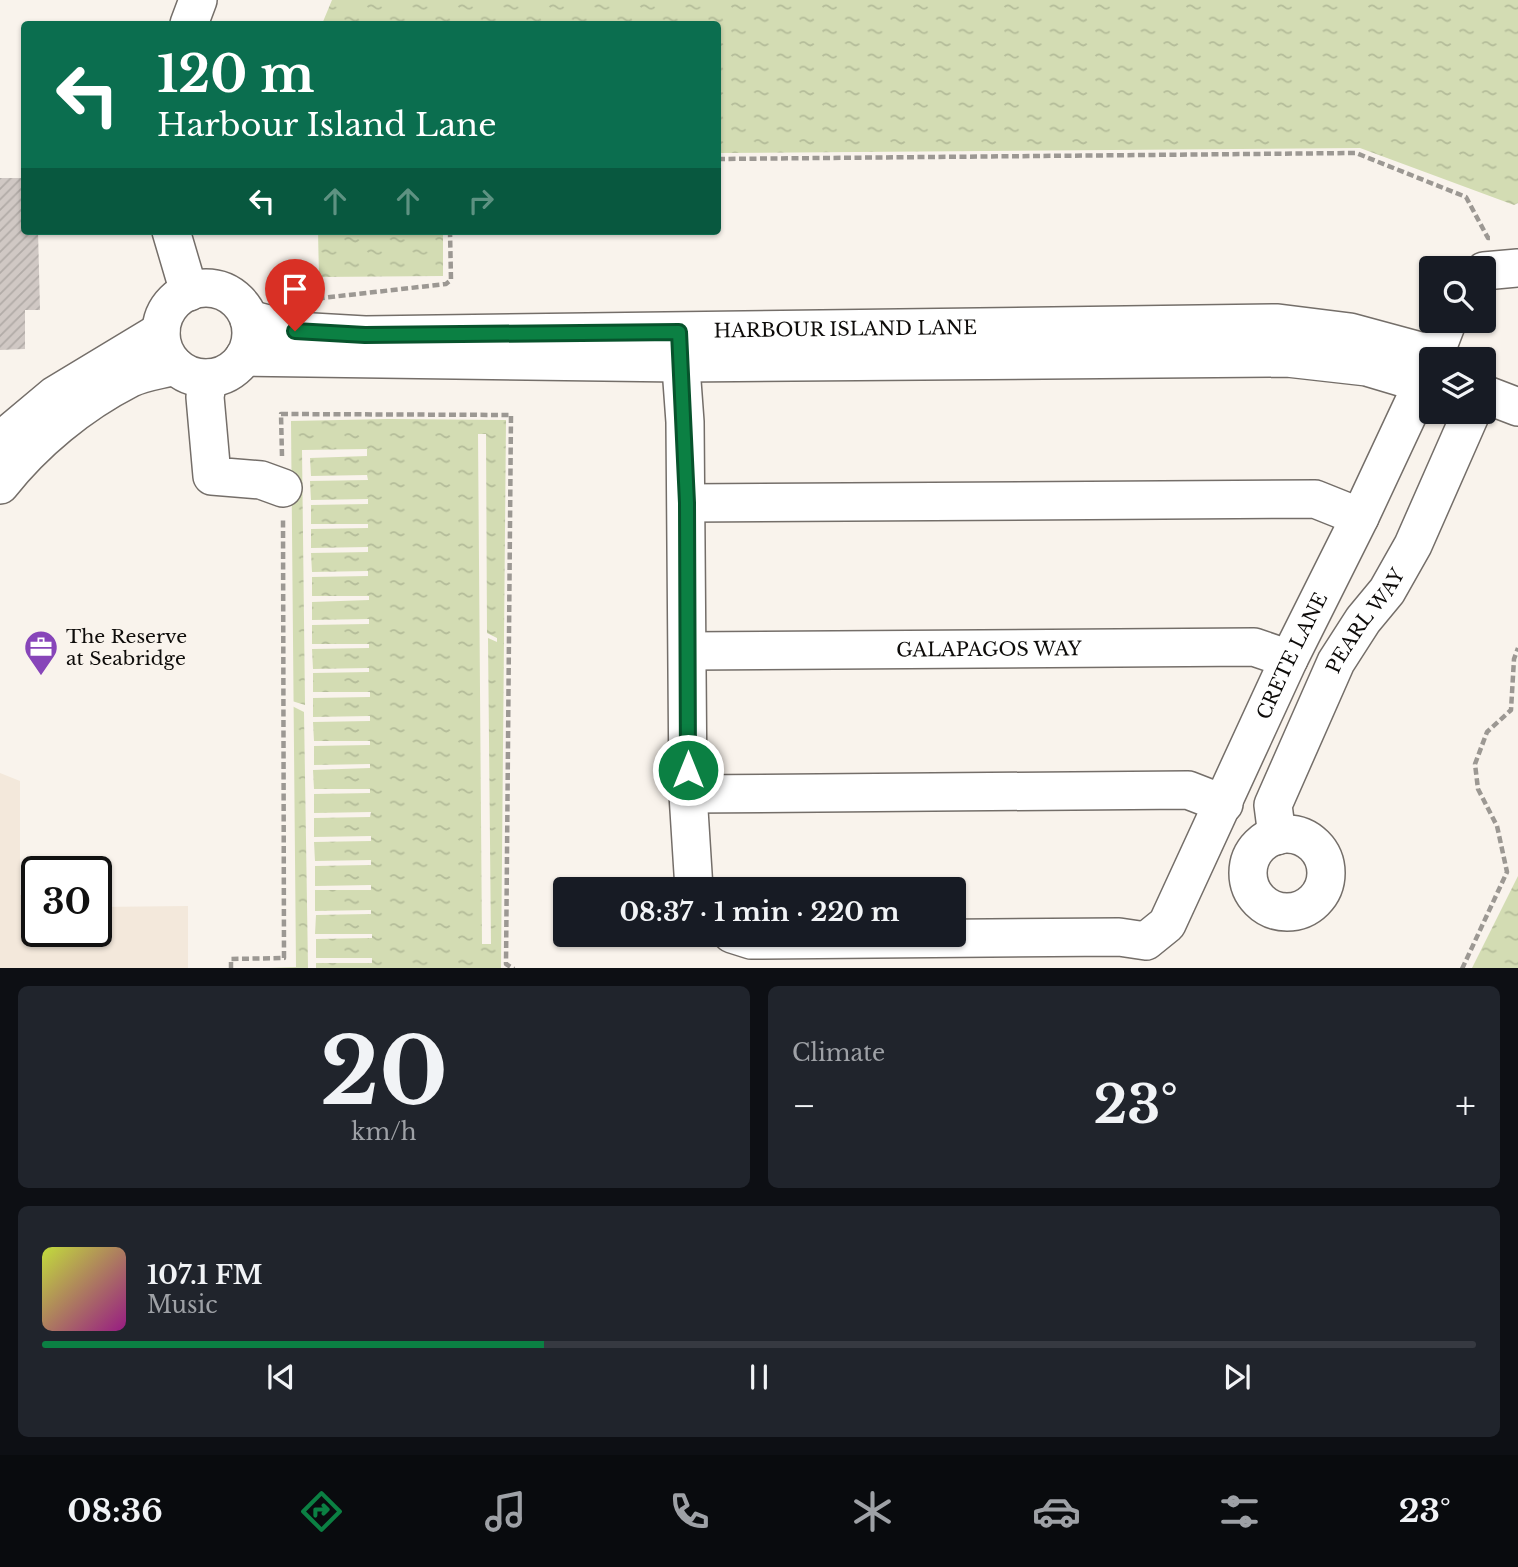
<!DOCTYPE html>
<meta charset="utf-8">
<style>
:root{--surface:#171b24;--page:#20242c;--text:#f1f3f6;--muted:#9ea1a6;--line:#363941;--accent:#0b8043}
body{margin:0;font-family:"Libre Baskerville",serif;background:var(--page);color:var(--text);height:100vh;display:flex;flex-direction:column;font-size:26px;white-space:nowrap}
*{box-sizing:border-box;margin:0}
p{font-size:23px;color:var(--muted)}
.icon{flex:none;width:38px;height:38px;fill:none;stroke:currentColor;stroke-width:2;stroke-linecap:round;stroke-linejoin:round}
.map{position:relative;height:968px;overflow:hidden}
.side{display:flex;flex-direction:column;gap:18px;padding:18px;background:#0d0f14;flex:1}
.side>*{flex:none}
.top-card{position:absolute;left:21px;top:21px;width:700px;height:214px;border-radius:7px;box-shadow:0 2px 5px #0004;background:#0b6e4f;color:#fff;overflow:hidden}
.buttons{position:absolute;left:1419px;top:256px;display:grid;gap:14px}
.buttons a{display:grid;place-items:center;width:77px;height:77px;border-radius:7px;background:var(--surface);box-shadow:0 2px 5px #0004;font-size:35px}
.speed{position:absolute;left:21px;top:856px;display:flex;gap:14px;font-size:35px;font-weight:700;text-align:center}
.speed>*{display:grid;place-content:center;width:91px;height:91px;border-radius:50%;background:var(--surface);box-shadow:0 2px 5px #0004;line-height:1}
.speed .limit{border:4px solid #111;border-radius:10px;background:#fff;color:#111}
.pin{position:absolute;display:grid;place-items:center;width:60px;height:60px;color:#fff;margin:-72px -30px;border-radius:50% 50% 50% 0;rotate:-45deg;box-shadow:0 0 7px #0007}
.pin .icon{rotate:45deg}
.me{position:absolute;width:77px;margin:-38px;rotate:0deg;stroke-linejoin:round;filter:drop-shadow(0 0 5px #0008)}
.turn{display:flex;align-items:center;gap:24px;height:147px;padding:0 21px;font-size:32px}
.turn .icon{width:91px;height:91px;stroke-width:2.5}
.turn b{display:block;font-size:49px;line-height:60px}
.lanes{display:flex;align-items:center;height:66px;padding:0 21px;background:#0003;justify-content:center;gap:35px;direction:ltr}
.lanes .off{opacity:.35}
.big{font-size:52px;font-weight:700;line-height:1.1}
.side .widget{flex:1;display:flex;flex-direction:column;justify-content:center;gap:10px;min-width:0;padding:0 24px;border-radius:10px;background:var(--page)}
.side .dial{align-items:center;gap:0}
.dial b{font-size:91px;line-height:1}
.song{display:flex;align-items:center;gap:21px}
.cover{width:84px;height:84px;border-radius:10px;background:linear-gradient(135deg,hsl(70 70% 55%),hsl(310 70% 35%))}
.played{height:7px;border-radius:4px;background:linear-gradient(90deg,var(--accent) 35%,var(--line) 35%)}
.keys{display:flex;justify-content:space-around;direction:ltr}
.heat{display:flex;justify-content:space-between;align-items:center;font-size:38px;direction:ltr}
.side .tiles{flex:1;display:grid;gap:18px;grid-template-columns:1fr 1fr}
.widget:last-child{grid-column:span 2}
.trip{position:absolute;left:553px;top:877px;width:413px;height:70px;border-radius:7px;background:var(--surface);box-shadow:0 2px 5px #0004;font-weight:700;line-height:70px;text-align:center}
.dock{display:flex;height:112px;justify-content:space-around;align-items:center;background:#090b0e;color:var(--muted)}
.dock .icon{width:49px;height:49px}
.dock .selected{color:var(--accent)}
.dock b{font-size:32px;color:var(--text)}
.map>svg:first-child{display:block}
</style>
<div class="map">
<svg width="1518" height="969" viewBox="0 0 1518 969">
<defs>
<pattern id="water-ripples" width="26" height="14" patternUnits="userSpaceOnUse" patternTransform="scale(1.75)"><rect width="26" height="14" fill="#d3dcb3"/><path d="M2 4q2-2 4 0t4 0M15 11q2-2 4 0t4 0" fill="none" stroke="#b4bc99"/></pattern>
<pattern id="building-hatch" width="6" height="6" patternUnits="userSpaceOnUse" patternTransform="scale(1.75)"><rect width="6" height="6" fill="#d0c8c4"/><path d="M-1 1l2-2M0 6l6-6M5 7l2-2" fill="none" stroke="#b1aba7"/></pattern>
</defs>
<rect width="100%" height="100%" fill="#f9f3ec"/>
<polygon fill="#f3e8db" points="0,773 20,781 20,895 37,895 37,931 96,931 96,907 188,906 188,968 0,968"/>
<g fill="url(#water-ripples)">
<polygon points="332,0 1518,0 1518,203 1514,205 1360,148 718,153 718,24 322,24"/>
<polygon points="318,231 443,231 443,276 319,277"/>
<polygon points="388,419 506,420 501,968 240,969 296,967 291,421"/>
<polygon points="1518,876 1518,968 1472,968"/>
</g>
<g fill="#f9f3ec">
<polygon points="478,434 486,434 487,633 497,638 497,642 488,638 491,944 482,944"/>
<polygon points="367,449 367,456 310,458 311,476 367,475 368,480 310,481 311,500 368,499 368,504 311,505 311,524 368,524 368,528 311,529 311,548 368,547 368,552 311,553 312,572 368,571 368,576 312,577 312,596 369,596 369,600 312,602 312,620 369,619 369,624 312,625 312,644 369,644 369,648 312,649 313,669 369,668 369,672 313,673 313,692 370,692 370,697 313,698 313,717 370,716 370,721 313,722 314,741 370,741 370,745 314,746 314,765 370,764 370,768 313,770 314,789 370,789 370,793 314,794 314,813 371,812 370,817 314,818 314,837 371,836 371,841 314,842 315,861 371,860 371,865 315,866 315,886 371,885 371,890 315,890 315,911 371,910 371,914 316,915 315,934 372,934 372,938 316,939 316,958 372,958 372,963 316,963 316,968 308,968 304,712 292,706 292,701 305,705 302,450"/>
</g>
<polygon fill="url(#building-hatch)" points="0,178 24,178 24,231 38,231 40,310 25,310 25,349 0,350"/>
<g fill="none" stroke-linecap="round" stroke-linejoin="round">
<g stroke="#746e69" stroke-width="40">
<g id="minor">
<polyline points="189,24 198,0"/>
<polyline points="171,231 189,292"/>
<polyline points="1484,271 1518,268"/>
<circle cx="206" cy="333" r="45"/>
<path id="s1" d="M 249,319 L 295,331 L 365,335 L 1278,323 L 1350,332 L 1435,355 L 1437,359"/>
<polyline points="679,340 685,422 688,794 694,889"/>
<polyline points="244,357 680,363 1287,358 1367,367 1424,384 1432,383"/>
<polyline points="1433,359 1448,320"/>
<polyline points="208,378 205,397 212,476 261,480 283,488"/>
<polyline points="1484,394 1518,407"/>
<polyline points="0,441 55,395 161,331"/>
<path d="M 0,485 C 34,442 80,404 129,379 C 142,372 161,370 175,366"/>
<polyline points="687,503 1315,499 1360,517"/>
<path id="s2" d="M 688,651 L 1254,647 L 1289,659"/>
<polyline points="688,794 1188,790 1224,804"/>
<circle cx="1287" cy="873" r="39"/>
<path id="s3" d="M 1277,836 L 1273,805 L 1336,662 L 1363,620 L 1387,591 L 1413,545 L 1472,411"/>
<path id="s4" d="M 732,934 L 751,940 L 1119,937 L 1146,941 L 1167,924 L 1289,659 L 1360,517 L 1432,363"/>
</g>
</g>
<g stroke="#9c9893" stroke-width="4.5" stroke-dasharray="7 3.5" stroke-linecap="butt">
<polyline points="718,159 1356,153 1466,197 1488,238 1493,238"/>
<polyline points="308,302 313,299 446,284 451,280 450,231"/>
<polyline points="282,456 281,414 511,415 506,964 514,969"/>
<polyline points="231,969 231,959 284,958 283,517"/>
<polyline points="1462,969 1507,872 1497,826 1478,789 1475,764 1487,732 1511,710 1514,659 1518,648"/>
</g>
<use href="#minor" stroke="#fff" stroke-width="37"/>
</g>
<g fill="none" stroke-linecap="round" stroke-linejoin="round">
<g stroke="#07532c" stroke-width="18">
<polyline id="route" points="295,331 365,335 679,332 687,503 688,770"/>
</g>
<use href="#route" stroke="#0b8043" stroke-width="12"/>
</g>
<defs>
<g id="office-pin" transform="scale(1.75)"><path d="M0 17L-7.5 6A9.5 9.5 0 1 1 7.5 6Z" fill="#8745b9" stroke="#f9f3ec"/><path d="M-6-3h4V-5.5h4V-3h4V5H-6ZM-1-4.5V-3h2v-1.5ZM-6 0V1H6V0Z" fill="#fff"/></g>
</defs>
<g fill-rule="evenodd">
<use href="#office-pin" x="41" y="647"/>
</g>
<g text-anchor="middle" stroke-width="7" stroke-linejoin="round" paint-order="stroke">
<g font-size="19" fill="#0e0c0a" stroke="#f9f3ec">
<text dy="7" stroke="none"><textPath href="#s1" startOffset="598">HARBOUR ISLAND LANE</textPath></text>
<text dy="7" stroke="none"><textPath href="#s3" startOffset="238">PEARL WAY</textPath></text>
<text dy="7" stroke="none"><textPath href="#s2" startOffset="301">GALAPAGOS WAY</textPath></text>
<text dy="7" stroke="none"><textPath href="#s4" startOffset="738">CRETE LANE</textPath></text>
</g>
<g font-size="19" fill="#0e0c0a" stroke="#f9f3ec" text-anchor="start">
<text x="66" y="643">The Reserve<tspan x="66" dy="22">at Seabridge</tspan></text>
</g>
</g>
</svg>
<div class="buttons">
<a><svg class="icon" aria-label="search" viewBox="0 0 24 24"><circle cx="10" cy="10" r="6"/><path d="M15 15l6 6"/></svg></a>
<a><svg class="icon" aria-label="layers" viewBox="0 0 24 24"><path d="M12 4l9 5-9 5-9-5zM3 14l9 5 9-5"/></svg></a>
</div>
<div class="speed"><div class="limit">30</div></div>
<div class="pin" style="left:295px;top:331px;background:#d93025"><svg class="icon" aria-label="arrive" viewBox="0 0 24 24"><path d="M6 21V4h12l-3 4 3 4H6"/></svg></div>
<svg class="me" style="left:688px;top:770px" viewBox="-20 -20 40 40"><circle r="17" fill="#0b8043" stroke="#fff" stroke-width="3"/><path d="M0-11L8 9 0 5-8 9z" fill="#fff"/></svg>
<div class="trip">08:37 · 1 min · 220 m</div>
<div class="top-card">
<div class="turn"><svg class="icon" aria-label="left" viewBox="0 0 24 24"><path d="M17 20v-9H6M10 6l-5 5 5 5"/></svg><div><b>120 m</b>Harbour Island Lane</div></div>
<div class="lanes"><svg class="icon" aria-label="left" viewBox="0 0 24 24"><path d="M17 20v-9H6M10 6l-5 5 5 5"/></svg><svg class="icon off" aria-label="ahead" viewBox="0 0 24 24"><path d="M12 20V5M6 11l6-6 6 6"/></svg><svg class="icon off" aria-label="ahead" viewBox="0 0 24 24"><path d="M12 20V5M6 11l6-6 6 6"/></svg><svg class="icon off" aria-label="right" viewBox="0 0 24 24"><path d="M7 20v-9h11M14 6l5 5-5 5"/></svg></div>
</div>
</div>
<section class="side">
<div class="tiles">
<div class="widget dial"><b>20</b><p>km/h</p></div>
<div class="widget"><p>Climate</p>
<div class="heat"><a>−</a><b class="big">23°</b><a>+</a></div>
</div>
<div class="widget">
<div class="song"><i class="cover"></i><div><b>107.1 FM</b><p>Music</p></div></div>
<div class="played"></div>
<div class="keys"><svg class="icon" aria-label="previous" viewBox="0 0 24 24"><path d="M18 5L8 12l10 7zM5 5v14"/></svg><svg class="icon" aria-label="pause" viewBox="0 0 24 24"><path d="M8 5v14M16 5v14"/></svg><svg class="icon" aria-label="next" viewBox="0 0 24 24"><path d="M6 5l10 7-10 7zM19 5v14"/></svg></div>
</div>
</div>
</section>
<nav class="dock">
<b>08:36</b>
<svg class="icon selected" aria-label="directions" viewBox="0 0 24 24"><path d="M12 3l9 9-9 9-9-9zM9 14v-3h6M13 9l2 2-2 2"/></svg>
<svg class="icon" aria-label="music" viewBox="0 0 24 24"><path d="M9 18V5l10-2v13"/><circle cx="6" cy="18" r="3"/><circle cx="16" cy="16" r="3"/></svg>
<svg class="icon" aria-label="phone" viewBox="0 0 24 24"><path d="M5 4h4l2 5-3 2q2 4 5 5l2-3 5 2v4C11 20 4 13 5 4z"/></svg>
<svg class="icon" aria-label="climate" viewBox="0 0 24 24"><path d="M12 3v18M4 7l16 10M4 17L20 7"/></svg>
<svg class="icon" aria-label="car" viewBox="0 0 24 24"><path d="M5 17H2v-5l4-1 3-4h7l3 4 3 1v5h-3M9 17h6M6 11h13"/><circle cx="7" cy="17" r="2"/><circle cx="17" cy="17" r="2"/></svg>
<svg class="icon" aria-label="filters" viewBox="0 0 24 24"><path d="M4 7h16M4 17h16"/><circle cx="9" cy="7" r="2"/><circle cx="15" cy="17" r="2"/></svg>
<b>23°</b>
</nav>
